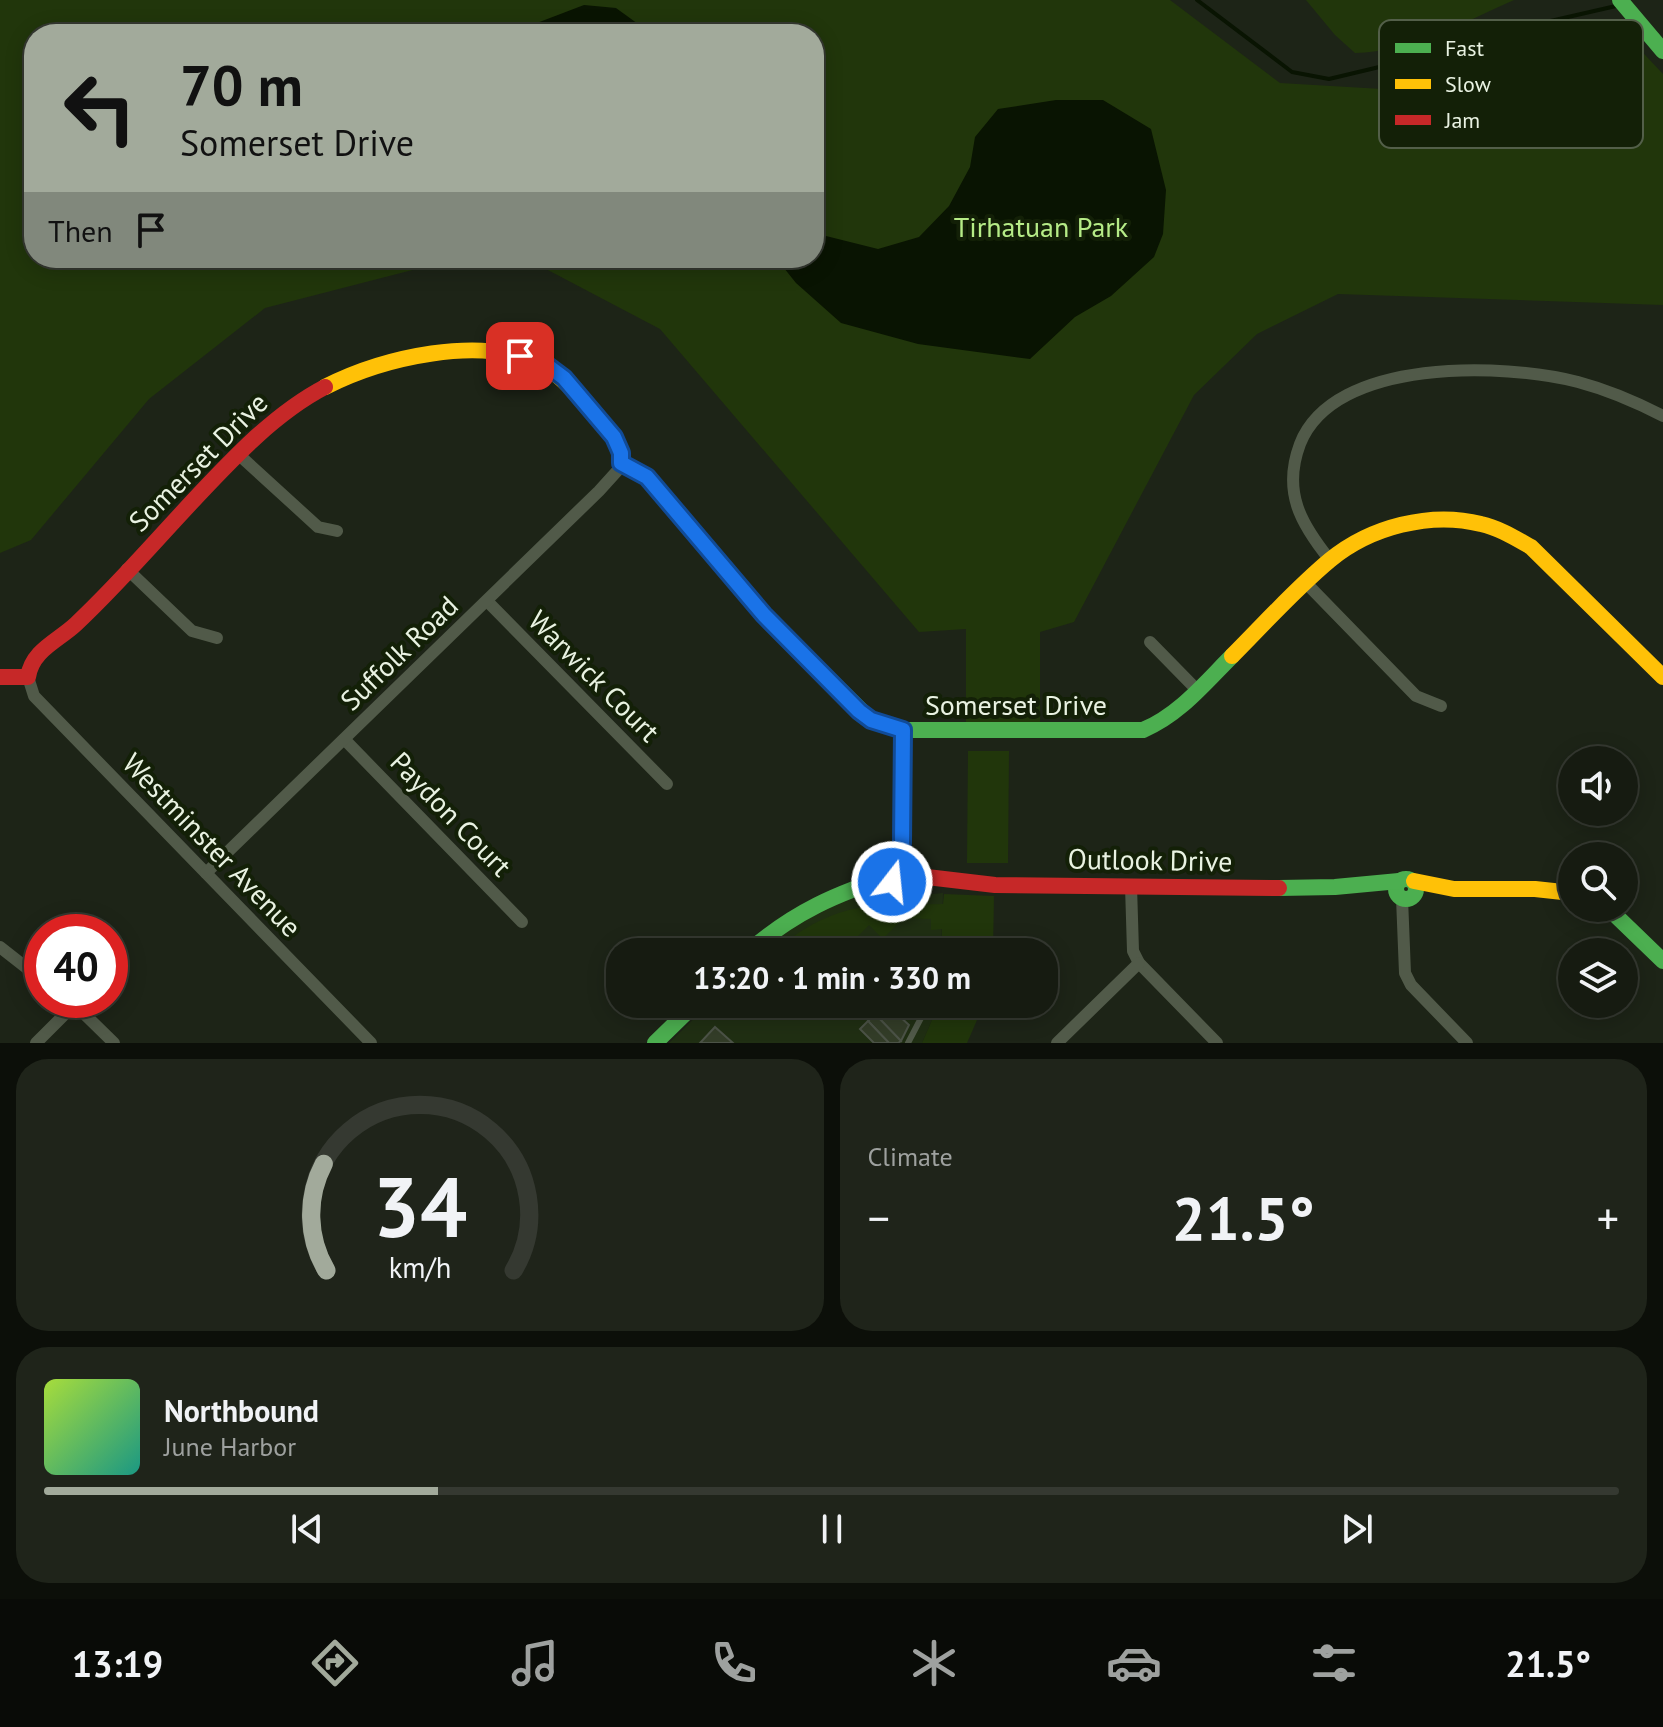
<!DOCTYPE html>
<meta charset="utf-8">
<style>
:root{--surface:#161b11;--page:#1f241a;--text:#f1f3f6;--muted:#9ea19f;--line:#353931;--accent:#a2aa9b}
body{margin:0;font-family:"PT Sans",sans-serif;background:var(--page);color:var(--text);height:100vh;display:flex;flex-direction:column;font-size:30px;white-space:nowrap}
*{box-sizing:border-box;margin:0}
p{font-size:26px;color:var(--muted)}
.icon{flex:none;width:44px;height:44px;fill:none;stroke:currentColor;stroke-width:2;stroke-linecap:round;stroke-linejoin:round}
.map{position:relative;height:1043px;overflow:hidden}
.side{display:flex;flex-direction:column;gap:16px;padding:16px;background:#0c0f09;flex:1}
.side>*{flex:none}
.banner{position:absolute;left:24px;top:24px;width:800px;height:244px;border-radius:32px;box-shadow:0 4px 20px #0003,0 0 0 2px var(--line);background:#a2aa9b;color:#111;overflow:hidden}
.tools{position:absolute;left:1558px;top:746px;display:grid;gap:16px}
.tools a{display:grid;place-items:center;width:80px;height:80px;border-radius:50%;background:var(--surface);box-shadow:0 4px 20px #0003,0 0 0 2px var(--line);font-size:40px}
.speed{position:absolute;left:24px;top:914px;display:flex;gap:16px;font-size:40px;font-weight:700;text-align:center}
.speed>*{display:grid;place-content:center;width:104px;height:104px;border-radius:50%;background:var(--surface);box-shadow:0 4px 20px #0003,0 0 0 2px var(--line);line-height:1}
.speed .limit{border:12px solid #d22;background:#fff;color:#111}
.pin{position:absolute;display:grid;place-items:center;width:68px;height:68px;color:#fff;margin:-34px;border-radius:16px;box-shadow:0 4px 12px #0006}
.me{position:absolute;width:88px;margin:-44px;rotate:16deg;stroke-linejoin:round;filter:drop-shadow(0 0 6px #0008)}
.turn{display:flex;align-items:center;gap:28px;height:168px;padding:0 24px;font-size:36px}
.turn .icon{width:104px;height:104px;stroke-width:2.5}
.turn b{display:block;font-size:56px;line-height:68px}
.then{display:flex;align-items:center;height:76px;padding:0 24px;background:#0003;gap:16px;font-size:30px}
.big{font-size:60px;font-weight:700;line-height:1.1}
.side .card{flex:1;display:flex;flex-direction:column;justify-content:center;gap:12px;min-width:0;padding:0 28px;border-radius:32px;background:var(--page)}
.side .dial{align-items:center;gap:0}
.dial svg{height:208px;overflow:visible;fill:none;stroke:var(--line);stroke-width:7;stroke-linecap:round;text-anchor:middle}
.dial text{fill:var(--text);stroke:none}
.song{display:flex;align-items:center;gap:24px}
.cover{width:96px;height:96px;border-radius:12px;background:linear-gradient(135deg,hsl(80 70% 55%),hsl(170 70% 35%))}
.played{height:8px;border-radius:4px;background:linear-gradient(90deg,var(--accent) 25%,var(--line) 25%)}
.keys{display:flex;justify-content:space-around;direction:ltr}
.heat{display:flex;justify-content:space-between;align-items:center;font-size:44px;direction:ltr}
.side .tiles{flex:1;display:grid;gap:16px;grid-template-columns:1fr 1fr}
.card:last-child{grid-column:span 2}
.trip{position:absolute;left:606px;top:938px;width:452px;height:80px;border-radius:32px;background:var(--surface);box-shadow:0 4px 20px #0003,0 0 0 2px var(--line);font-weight:700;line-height:80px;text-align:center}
.dock{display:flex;height:128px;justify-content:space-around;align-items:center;background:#090b07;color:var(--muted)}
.dock .icon{width:56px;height:56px}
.dock .selected{color:var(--accent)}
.dock b{font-size:36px;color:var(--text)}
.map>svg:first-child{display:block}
</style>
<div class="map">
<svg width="1663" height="1043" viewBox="0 0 1663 1043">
<rect width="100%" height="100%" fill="#1d2417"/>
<g fill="#202f13">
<polygon points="884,891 903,897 943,893 941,952 762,952 799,920 824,907 850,898"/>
<polygon points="709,1004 939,1004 922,1043 669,1043"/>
</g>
<g fill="#21360b">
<polygon points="0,0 1170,0 1280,83 1382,89 1614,22 1663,74 1663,305 1338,294 1257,334 1194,395 1074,622 1040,632 1040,724 966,724 966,629 919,632 660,329 525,258 814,258 814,34 34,34 34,258 459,258 265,308 149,399 31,540 0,553"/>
<path d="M 1306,0 L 1514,0 C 1464,22 1411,52 1355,53 L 1335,35 Z"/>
<polygon points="968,751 1009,751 1008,863 967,863"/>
<path d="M 944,894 L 994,896 L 993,952 L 941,952 L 942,929 L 931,930 L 931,919 L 903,918 L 883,939 L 869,925 L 842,952 L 810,952 L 794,936 C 846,900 883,905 943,904 Z"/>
<polygon points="939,1004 984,1004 967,1043 922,1043"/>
</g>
<g fill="#091402">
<polygon points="584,5 616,8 645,29 646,34 508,34"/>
<polygon points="1056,100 1103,100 1151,129 1166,190 1163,234 1154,257 1111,296 1075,317 1030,359 918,344 841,323 796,283 776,258 814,258 814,233 878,249 919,237 949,206 970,167 975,137 998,109"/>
</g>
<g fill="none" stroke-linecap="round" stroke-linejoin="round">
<polyline stroke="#091402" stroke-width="4" points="1197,0 1292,72 1329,79 1459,48 1533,25 1616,6"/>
</g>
<g fill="#333d28" stroke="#4c5347" stroke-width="2">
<polygon points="886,1004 909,1025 901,1041 875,1014"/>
<polygon points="875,1014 901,1041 898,1043 889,1043 868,1021"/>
<polygon points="868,1021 889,1043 874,1043 860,1029"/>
<polygon points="715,1027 733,1043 700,1043"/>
</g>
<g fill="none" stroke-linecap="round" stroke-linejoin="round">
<polyline stroke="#515a49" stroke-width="6" points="908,1043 922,1016 921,1004"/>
<g stroke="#515a49" stroke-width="12">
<polyline points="237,453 318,527 337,531"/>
<path d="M 1330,560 C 1301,524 1282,492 1300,444 C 1334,357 1504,363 1578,382 C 1608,390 1636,402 1663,416"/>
<polyline points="127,569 192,631 217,638"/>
<polyline points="1307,584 1416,696 1441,706"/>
<polyline points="487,601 667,784"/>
<polyline points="1150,642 1198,691"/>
<polyline points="28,677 34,696 371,1043"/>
<polyline points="903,730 902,843 906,873"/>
<polyline points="345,740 522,922"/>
<polyline points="206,873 599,491 618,470 621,463"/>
<polyline points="1131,886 1133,951 1139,963 1217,1043"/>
<polyline points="1402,898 1405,973 1411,985 1467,1043"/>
<polyline points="0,947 42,980"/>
<polyline points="70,1000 114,1043"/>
<polyline points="36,1043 75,1004"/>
<polyline points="1057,1043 1139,963"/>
</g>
<g stroke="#4caf50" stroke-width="16">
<polyline points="1620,0 1663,51"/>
<path d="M 743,590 L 764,615 L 871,720 L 903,730 L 1143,730 C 1179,715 1205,683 1232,656"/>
<circle cx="1406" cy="889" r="10"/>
<polyline points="1279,888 1335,887 1399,881"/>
<polyline points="1608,908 1663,961"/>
<path d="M 748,952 C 794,912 837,893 895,875"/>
<polyline points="655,1043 695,1004"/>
</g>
<g stroke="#ffc107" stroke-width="16">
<path d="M 325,387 C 382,358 481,334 541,365 C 560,375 573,390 588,406 C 604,423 619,439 621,463 L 647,477 L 743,590"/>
<path d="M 1232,656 C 1264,624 1295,589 1330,560 C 1370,527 1430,511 1481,524 C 1499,528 1515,538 1531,547 L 1663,677"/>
<circle cx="902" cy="882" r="10"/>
<polyline points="1414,881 1454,889 1535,889 1572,893"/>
</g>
<g stroke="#c62828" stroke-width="16">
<path d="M 0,677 L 28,677 C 32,650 58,641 76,624 C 139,565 192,496 256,437 C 277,418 300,400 325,387"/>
<polyline points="910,875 995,885 1279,888"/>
</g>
</g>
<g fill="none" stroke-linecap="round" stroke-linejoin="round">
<g stroke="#114b97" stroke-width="20">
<polyline id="route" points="520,356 548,366 564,378 614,437 621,453 621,463 647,477 764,615 859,711 871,720 903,730 902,843 898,873 892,882"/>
</g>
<use href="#route" stroke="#1a73e8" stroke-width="14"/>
</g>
<g text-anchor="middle" stroke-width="8" stroke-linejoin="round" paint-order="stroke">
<g font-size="28" fill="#b6ec87" stroke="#132007">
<text x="1041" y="237">Tirhatuan Park</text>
</g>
<g font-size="28" fill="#e9f2e2" stroke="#132007">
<text transform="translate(198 462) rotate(-45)" y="10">Somerset Drive</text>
<text transform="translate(399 653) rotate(-44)" y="10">Suffolk Road</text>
<text transform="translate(594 676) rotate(45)" y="10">Warwick Court</text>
<text x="1016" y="715">Somerset Drive</text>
<text transform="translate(451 814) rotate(46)" y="10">Paydon Court</text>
<text transform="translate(212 845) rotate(46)" y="10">Westminster Avenue</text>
<text transform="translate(1150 860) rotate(1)" y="10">Outlook Drive</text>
</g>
</g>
<rect x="1379" y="20" width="264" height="128" rx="12" fill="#132007" stroke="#535f49" stroke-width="2"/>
<rect x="1395" y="43" width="36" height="10" fill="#4caf50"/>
<rect x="1395" y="79" width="36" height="10" fill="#ffc107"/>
<rect x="1395" y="115" width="36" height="10" fill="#c62828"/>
<g font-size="22" fill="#e9f2e2">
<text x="1445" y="56">Fast</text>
<text x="1445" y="92">Slow</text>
<text x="1445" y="128">Jam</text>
</g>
</svg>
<div class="tools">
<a><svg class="icon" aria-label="sound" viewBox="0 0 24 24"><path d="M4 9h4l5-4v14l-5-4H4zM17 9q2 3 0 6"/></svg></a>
<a><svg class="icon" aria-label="search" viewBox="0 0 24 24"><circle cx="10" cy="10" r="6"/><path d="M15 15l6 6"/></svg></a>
<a><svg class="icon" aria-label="layers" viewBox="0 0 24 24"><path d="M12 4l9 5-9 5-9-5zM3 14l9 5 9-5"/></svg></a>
</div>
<div class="speed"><div class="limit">40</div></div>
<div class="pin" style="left:520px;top:356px;background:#d93025"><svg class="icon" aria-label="arrive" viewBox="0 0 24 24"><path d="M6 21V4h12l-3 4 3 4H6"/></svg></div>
<svg class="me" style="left:892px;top:882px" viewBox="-20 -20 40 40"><circle r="17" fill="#1a73e8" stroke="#fff" stroke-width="3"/><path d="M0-11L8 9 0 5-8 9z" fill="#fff"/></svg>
<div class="trip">13:20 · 1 min · 330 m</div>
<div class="banner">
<div class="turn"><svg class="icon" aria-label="left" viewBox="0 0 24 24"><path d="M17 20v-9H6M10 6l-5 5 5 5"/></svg><div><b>70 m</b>Somerset Drive</div></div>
<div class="then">Then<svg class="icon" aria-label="arrive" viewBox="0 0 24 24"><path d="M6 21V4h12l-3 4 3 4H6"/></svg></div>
</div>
</div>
<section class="side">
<div class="tiles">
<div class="card dial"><svg viewBox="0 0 100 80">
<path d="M14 69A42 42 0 1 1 86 69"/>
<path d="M14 69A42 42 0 0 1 13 28" stroke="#a2aa9b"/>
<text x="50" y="56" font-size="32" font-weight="700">34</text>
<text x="50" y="72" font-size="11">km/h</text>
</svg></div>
<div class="card"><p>Climate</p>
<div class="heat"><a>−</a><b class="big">21.5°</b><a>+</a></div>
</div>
<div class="card">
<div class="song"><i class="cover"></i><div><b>Northbound</b><p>June Harbor</p></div></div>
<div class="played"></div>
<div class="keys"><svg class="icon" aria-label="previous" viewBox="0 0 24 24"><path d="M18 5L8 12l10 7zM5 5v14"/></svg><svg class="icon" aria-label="pause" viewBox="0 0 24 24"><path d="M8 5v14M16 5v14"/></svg><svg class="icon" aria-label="next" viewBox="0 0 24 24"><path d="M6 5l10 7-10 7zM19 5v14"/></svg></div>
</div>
</div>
</section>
<nav class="dock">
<b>13:19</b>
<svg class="icon selected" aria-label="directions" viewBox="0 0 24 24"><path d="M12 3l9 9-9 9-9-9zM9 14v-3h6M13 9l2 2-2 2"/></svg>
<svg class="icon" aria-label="music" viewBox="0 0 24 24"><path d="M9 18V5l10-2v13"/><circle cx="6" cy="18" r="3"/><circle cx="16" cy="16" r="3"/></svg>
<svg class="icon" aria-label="phone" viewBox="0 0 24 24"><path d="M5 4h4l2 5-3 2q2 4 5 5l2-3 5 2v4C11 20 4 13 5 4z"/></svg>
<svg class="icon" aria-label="climate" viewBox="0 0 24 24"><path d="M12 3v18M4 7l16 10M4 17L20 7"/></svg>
<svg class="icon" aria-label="car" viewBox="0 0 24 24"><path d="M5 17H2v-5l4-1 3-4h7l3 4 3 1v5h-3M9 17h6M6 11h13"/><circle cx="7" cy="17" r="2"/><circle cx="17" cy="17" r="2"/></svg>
<svg class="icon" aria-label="filters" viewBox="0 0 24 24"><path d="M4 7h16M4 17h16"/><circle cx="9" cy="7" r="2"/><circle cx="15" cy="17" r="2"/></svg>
<b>21.5°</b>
</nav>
